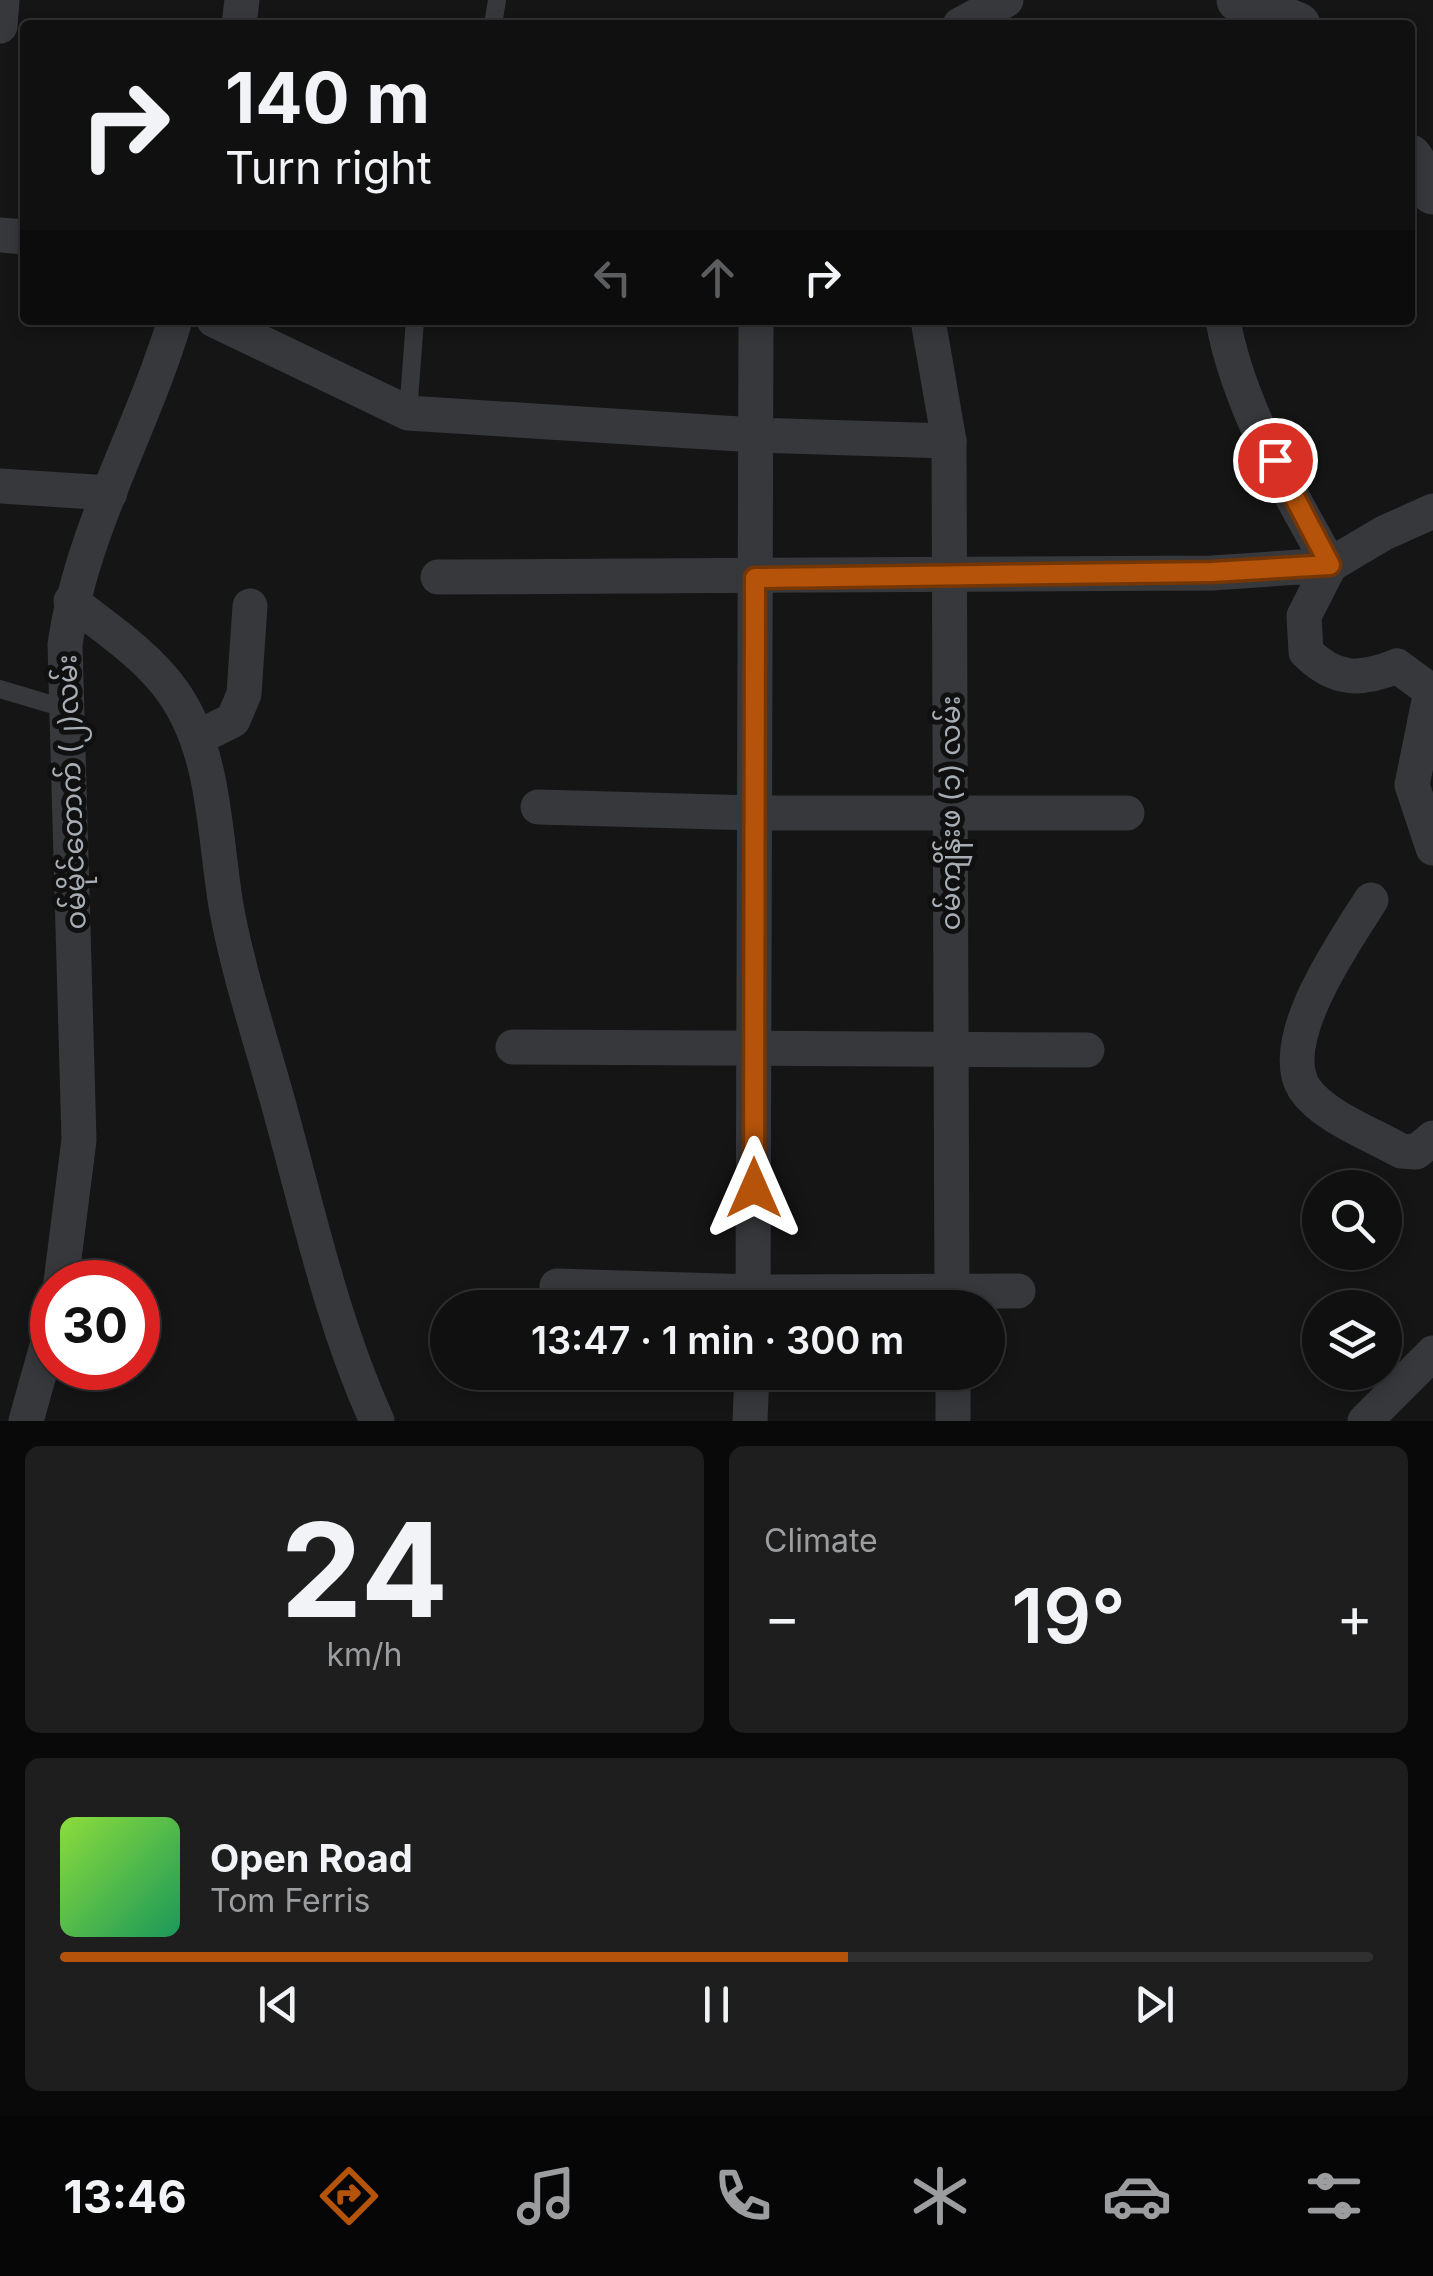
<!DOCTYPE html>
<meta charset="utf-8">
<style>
:root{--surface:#101010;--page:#1e1e1e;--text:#f1f3f6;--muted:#9c9d9f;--line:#303030;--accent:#b45309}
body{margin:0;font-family:Inter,"Noto Sans Myanmar",sans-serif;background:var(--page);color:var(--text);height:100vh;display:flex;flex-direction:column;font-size:38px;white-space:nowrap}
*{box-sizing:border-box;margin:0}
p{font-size:32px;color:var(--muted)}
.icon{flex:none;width:55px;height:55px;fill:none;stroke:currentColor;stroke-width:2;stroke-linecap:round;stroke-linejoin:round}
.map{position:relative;height:1421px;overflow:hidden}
.panel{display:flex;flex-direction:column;gap:25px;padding:25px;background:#090909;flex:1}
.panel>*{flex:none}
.hud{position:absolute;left:20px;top:20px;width:1395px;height:305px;border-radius:10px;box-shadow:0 5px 15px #0003,0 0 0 2px var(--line);background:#101010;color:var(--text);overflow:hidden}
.tools{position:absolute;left:1302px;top:1170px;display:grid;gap:20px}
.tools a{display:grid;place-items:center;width:100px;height:100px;border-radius:50%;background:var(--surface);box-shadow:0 5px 15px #0003,0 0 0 2px var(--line);font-size:50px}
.speed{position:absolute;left:30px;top:1260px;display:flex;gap:20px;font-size:50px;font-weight:700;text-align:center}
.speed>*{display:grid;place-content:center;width:130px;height:130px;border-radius:50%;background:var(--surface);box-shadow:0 5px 15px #0003,0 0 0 2px var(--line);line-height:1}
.speed .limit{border:15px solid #d22;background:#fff;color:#111}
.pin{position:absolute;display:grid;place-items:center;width:85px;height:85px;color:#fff;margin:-42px;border:5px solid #fff;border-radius:50%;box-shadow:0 2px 10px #0007}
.me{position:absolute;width:110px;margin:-55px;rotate:0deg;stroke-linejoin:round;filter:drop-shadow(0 0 8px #0008)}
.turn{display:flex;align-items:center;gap:35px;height:210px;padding:0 40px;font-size:45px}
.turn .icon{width:130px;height:130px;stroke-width:2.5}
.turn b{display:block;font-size:70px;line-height:85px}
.lanes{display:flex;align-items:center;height:95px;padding:0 40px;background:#0003;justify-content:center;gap:50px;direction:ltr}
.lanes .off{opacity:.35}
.big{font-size:75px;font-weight:600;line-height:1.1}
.panel .card{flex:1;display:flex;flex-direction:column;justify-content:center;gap:15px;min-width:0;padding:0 35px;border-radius:15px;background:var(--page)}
.panel .dial{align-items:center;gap:0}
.dial b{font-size:130px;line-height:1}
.song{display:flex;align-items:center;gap:30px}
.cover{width:120px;height:120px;border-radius:15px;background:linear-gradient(135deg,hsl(90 70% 55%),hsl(150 70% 35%))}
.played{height:10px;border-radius:5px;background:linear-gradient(90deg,var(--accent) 60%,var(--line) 60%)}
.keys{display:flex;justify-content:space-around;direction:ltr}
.heat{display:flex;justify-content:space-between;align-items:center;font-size:55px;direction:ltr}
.panel .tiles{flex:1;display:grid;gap:25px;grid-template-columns:1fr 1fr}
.card:last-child{grid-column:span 2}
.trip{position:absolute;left:430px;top:1290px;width:575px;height:100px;border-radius:50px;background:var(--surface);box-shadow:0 5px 15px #0003,0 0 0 2px var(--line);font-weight:600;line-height:100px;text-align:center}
.tabs{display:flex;height:160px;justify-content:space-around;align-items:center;background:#060606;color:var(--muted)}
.tabs .icon{width:70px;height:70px}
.tabs .on{color:var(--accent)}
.tabs b{font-size:45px;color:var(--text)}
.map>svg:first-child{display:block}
</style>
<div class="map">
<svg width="1433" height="1421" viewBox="0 0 1433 1421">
<rect width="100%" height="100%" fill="#151516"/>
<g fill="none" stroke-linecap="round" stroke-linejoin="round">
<g stroke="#36383b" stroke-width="18">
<polyline points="493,25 497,0"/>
<polyline points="408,413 415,320"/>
<polyline points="0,689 67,709"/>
</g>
<g stroke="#36383b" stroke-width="35">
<polyline points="239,25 242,0"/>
<polyline points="960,25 1006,0"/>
<polyline points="0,26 2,0"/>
<polyline points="0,235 25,237"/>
<polyline points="214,320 408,413 755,435 949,441"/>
<polyline points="928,320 949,441 952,1308"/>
<path d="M 1223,320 C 1237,402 1289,493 1330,565 L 1384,533 L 1433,511"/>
<polyline points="0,486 110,493"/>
<path d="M 438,577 L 1212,573 L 1330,565 L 1304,616 L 1306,652 C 1335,681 1360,681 1397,666 L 1431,691 L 1412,785 L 1433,848"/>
<path d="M 71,601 C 106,628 148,656 173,692 C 217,754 214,840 227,911 C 240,980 264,1049 282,1117 C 310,1219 333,1324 377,1421"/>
<polyline points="197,738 233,720 244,694 250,606"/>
<polyline points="538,807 754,813 1127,813"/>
<path d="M 1371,900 C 1345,941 1275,1040 1304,1088 C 1322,1116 1372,1134 1401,1151 L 1416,1152 L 1433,1138"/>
<polyline points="513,1047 1087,1050"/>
<path d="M 61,1282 L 79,1140 L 65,645 C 81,531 142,430 175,320"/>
<polyline points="557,1286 753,1292 1018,1291"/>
<polyline points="753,1308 756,320"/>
<polyline points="953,1372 953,1421"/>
<polyline points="26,1421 52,1328"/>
<polyline points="750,1421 752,1372"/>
<polyline points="1365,1421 1433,1353"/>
</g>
<g stroke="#36383b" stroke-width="45">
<polyline points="1239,0 1298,25"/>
<polyline points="1410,157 1433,192"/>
</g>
</g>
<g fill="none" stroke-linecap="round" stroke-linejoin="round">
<g stroke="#753606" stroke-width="25">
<polyline id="route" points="754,1188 755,578 1212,572 1330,565 1275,460"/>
</g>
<use href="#route" stroke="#b45309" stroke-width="18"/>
</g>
<g text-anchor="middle" stroke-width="10" stroke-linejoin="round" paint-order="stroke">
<g font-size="28" fill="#a8aeb5" stroke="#101011">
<text transform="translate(71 792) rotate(-92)" y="10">ဝမ်မိုင်တောက် (၂)လမ်း</text>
<text transform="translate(950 813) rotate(-90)" y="10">ဝမ်ကျိန်းဖ (၁) လမ်း</text>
</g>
</g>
</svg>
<div class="tools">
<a><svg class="icon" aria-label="search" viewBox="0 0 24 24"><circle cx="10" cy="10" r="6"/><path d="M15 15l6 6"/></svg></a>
<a><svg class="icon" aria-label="layers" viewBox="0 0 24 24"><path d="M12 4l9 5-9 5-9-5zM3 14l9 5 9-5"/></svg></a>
</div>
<div class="speed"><div class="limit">30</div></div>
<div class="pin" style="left:1275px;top:460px;background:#d93025"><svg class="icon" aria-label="arrive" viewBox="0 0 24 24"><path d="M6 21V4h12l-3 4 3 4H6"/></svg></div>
<svg class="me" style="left:754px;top:1188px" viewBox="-20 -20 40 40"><path d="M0-17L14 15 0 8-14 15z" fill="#b45309" stroke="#fff" stroke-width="4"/></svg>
<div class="trip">13:47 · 1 min · 300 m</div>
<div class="hud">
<div class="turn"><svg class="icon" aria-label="right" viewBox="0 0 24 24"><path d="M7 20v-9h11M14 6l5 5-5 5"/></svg><div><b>140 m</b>Turn right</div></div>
<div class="lanes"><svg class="icon off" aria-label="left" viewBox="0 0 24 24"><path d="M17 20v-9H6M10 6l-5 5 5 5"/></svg><svg class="icon off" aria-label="ahead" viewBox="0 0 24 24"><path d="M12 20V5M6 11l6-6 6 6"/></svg><svg class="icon" aria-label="right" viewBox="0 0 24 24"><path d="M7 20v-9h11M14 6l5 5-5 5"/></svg></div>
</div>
</div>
<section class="panel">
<div class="tiles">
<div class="card dial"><b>24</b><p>km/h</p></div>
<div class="card"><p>Climate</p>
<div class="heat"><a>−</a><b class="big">19°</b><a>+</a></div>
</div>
<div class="card">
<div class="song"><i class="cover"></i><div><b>Open Road</b><p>Tom Ferris</p></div></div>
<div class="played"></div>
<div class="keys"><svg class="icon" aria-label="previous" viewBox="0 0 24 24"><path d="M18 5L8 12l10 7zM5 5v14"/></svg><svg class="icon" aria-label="pause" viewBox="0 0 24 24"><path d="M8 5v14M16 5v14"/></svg><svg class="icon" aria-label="next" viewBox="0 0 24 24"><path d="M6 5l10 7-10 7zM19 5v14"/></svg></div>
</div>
</div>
</section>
<nav class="tabs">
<b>13:46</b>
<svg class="icon on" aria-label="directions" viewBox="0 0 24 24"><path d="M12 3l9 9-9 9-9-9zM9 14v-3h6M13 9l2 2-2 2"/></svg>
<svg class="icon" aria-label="music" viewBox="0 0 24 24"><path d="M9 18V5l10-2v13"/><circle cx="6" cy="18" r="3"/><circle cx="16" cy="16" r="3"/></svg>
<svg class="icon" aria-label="phone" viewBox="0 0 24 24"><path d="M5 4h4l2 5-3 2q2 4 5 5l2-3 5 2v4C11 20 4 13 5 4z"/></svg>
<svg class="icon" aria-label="climate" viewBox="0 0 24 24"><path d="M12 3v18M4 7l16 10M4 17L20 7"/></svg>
<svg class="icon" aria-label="car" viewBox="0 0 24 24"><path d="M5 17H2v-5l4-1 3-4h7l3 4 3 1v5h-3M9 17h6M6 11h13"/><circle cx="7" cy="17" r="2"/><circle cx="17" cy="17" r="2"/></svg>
<svg class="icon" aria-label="filters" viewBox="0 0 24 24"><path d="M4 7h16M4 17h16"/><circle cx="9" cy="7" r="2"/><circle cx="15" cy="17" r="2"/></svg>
</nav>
